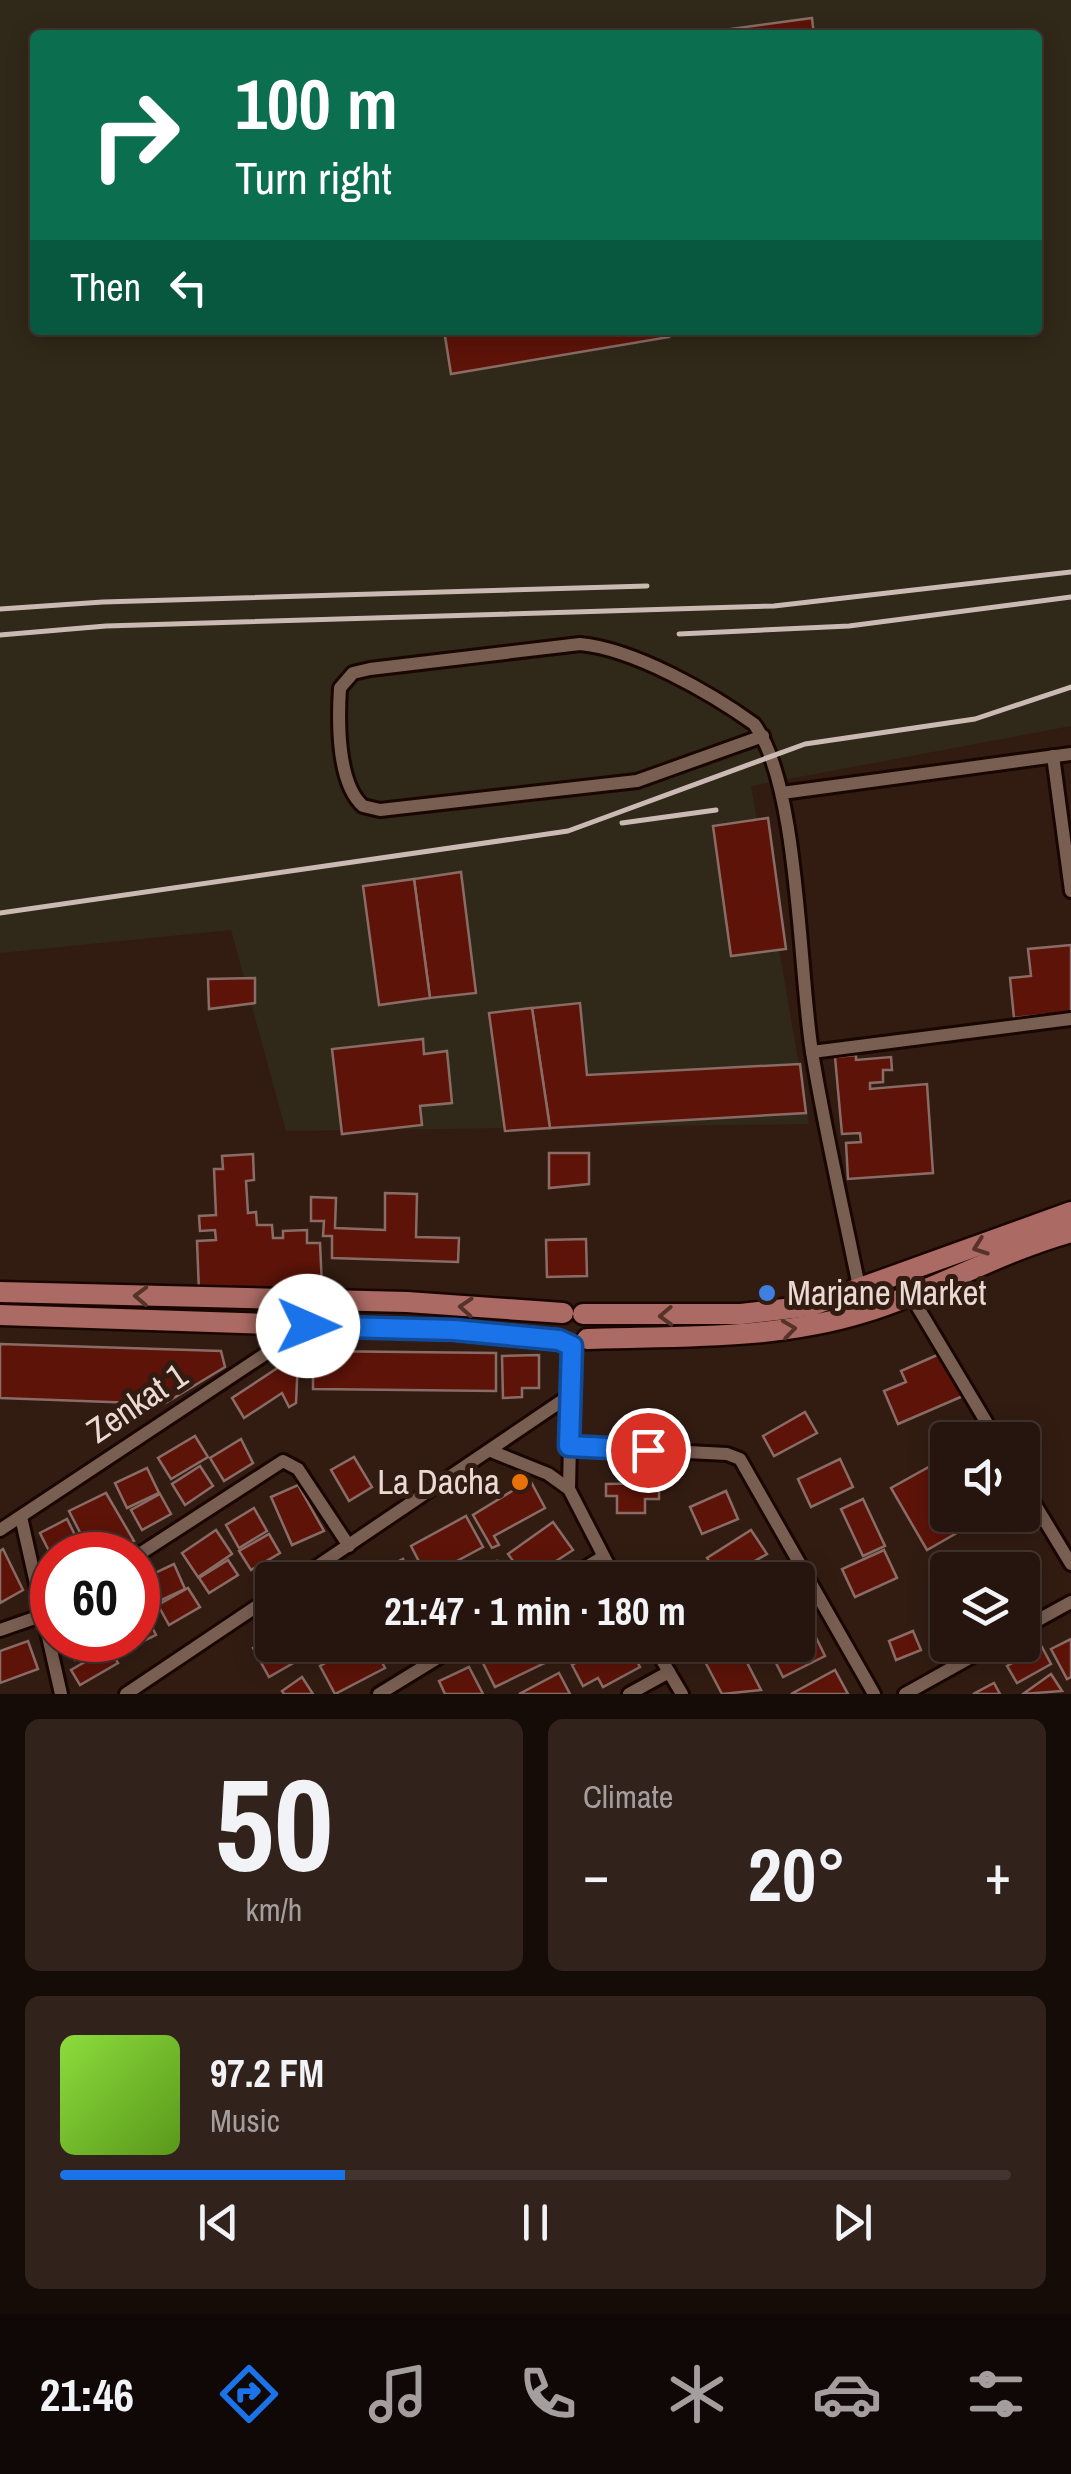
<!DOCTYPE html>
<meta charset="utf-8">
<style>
:root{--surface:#26150e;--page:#32221c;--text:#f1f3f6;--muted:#a49f9e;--line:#42342e;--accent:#1a73e8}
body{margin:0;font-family:"Archivo Narrow",sans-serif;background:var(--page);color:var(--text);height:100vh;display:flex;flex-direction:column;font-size:38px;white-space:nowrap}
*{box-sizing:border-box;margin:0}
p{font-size:32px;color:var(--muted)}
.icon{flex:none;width:55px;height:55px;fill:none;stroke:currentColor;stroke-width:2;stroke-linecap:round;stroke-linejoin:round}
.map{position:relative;height:1694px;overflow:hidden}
.side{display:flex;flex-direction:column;gap:25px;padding:25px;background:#150c08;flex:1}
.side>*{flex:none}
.top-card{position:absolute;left:30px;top:30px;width:1012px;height:305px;border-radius:10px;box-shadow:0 5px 25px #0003,0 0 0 2px var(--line);background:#0b6e4f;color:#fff;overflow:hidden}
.controls{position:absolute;left:930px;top:1422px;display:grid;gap:20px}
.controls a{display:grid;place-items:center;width:110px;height:110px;border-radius:10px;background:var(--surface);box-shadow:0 5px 25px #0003,0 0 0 2px var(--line);font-size:50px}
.speed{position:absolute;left:30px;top:1532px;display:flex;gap:20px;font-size:50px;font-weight:700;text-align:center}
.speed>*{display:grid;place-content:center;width:130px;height:130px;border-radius:50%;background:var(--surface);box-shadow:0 5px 25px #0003,0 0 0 2px var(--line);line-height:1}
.speed .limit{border:15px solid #d22;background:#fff;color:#111}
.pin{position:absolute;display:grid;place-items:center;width:85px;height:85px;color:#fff;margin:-42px;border:5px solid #fff;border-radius:50%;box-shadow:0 2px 10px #0007}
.me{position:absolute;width:110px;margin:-55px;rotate:91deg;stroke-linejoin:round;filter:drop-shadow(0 0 8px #0008)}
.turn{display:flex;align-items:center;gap:35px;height:210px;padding:0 40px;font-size:45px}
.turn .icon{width:130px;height:130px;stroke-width:2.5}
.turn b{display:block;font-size:70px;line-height:85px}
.then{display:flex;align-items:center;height:95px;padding:0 40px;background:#0003;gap:20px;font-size:38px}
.big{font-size:75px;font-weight:700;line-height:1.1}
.side .card{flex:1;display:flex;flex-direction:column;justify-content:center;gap:15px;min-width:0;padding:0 35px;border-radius:15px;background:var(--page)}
.side .dial{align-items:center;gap:0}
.dial b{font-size:130px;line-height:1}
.song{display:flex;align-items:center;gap:30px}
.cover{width:120px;height:120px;border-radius:15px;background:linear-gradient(135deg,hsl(90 70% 55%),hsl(90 70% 35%))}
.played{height:10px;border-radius:5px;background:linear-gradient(90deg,var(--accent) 30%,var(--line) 30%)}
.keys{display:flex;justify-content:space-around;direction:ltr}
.heat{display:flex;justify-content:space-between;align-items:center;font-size:55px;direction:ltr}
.side .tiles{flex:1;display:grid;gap:25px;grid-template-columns:1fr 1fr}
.card:last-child{grid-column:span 2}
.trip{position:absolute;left:255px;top:1562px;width:560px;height:100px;border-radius:10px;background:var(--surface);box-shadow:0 5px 25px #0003,0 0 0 2px var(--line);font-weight:700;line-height:100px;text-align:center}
.menu{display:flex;height:160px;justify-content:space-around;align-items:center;background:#0f0806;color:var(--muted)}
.menu .icon{width:70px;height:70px}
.menu .active{color:var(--accent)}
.menu b{font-size:45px;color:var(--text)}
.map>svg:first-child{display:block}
</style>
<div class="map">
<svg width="1071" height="1694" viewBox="0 0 1071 1694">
<rect width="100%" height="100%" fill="#321c12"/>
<path fill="#302818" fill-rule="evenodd" d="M 0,0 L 1071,0 L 1071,726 L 751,786 L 809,1124 L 286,1131 L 231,930 L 0,953 ZM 35,35 L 1038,35 L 1038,330 L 35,330 Z"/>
<g fill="#5d1308" stroke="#8a6c66" stroke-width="2.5">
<polygon points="812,18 814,35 702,35 701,33"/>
<polygon points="444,330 668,330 669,337 451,374"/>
<polygon points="768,818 786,949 731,956 713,826"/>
<polygon points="461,872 476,993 430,998 414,879"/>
<polygon points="414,879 430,998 379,1005 363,886"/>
<polygon points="1071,945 1071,1012 1014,1018 1010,978 1031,976 1028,949"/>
<polygon points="255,978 255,1003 209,1009 208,979"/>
<polygon points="580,1003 587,1075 800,1064 806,1113 550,1128 532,1008"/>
<polygon points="532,1008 550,1128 505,1131 489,1013"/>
<polygon points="423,1039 424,1054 447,1051 452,1103 420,1106 422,1125 342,1134 332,1049"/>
<polygon points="856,1055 856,1060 891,1057 892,1070 883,1070 883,1082 870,1083 870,1089 927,1084 933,1173 848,1179 846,1143 861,1142 860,1133 842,1134 835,1057"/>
<polygon points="549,1153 589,1153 589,1184 549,1188"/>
<polygon points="253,1154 254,1180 246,1181 248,1213 256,1212 257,1225 272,1225 273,1238 283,1238 283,1231 307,1230 307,1243 320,1243 322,1287 199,1292 197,1241 216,1240 215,1230 200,1231 199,1216 216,1215 214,1169 223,1169 222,1156"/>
<polygon points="385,1193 417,1194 416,1237 459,1238 458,1262 332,1258 332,1236 323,1236 324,1221 311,1221 311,1197 336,1198 335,1228 385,1230"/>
<polygon points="586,1239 587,1276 547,1277 546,1240"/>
<polygon points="0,1344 221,1351 225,1367 164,1404 0,1398"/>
<polygon points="313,1351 496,1353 496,1391 313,1389"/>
<polygon points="944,1352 963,1396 898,1424 884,1391 906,1382 901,1371"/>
<polygon points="539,1355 539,1388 522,1388 522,1397 503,1398 502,1356"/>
<polygon points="294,1357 298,1359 296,1403 289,1407 282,1393 244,1418 232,1398"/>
<polygon points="805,1412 817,1433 774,1456 763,1436"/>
<polygon points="195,1436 208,1457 171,1479 158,1458"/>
<polygon points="241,1439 253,1463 224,1481 210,1458"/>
<polygon points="354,1457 372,1487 349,1501 331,1470"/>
<polygon points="840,1459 853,1487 811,1507 798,1479"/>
<polygon points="936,1463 948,1484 948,1515 956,1515 962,1530 927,1550 891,1488"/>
<polygon points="200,1466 213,1486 185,1505 172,1484"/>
<polygon points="147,1468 159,1493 127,1508 115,1483"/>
<polygon points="530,1480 545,1508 494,1536 499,1545 492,1548 473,1515"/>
<polygon points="659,1483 659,1499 645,1499 645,1513 617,1513 617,1496 606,1496 606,1484"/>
<polygon points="298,1485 324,1531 292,1545 271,1497"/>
<polygon points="726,1491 738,1519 702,1534 690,1507"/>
<polygon points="106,1493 134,1541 100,1555 96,1547 89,1550 69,1511"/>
<polygon points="160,1494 171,1514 142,1530 131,1510"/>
<polygon points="863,1499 885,1546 863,1556 841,1509"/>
<polygon points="254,1508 267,1531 239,1548 226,1525"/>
<polygon points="991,1515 1019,1515 1020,1516 998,1528"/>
<polygon points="466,1516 483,1547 427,1577 411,1546"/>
<polygon points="67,1519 85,1555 52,1557 40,1533"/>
<polygon points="553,1522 573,1550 527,1580 508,1554"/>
<polygon points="216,1530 232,1554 198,1577 182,1553"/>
<polygon points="751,1530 767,1554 721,1580 707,1558"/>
<polygon points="269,1534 280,1553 251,1570 239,1551"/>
<polygon points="3,1549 23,1590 0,1603 0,1551"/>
<polygon points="884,1550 897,1578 855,1597 842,1569"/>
<polygon points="403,1559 414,1580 361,1580"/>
<polygon points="228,1560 238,1575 209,1593 199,1578"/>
<polygon points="497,1561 505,1580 453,1580"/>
<polygon points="174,1564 185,1589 153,1604 142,1579"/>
<polygon points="680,1565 702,1571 699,1580 677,1580"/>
<polygon points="188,1588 200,1607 169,1625 158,1605"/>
<polygon points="138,1600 156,1635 127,1649 122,1640 138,1640"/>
<polygon points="808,1621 825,1656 783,1677 767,1645 798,1645 798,1626"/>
<polygon points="913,1631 921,1650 896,1660 889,1641"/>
<polygon points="272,1637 272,1645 285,1645 295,1662 269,1677 253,1648"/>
<polygon points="1071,1639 1071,1677 1067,1679 1051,1649"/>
<polygon points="62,1640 104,1640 75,1660"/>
<polygon points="28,1641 38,1669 0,1683 0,1651"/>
<polygon points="304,1645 326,1645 310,1655"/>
<polygon points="358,1645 373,1645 385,1668 335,1694 320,1666"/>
<polygon points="389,1645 415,1645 393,1655"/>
<polygon points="505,1645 543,1645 551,1660 495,1687 480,1657"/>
<polygon points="609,1645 628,1645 640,1667 603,1687 598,1678 583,1686 572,1665"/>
<polygon points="714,1645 720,1645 724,1652 738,1645 761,1690 722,1694 700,1652"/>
<polygon points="1042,1647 1051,1664 1017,1683 1007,1666"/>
<polygon points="109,1648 118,1663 80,1685 71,1670"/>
<polygon points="469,1667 483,1694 445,1694 439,1681"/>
<polygon points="835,1670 848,1694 791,1694"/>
<polygon points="559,1673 570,1694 519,1694"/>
<polygon points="1051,1674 1062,1691 1023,1694"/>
<polygon points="302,1677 313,1694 284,1694 282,1691"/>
<polygon points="994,1683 1000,1694 973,1694"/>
</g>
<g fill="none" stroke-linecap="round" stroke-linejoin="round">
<g stroke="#190601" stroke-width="18">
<g id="street">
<path d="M 763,736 L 637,781 L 380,810 L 363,806 C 337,783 338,720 340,688 L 353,673 L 370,669 L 580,644 C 634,649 711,693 754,724 C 799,783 799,972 812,1052 C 825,1132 844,1212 860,1292"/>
<polyline points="1053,756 1071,891"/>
<polyline points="782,793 1071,754"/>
<polyline points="812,1052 1071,1019"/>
<polyline points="911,1296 997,1440"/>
<polyline points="572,1346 569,1489 616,1580"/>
<polyline points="569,1446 727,1454 740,1459 874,1694"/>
<polyline points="491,1451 548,1474 569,1489"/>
<polyline points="1022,1483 1071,1564"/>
<polyline points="21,1517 61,1694"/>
<polyline points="0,1530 306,1327"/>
<polyline points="138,1555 283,1461 298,1469 349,1546"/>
<polyline points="297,1580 569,1396"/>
<polyline points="565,1580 603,1557"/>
<polyline points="1022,1629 1071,1602"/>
<polyline points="0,1630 52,1612"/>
<polyline points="653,1645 682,1694"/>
<polyline points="126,1694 272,1596"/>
<polyline points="379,1694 459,1645"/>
<polyline points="629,1694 669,1672"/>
<polyline points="905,1694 993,1645"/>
</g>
</g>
<g stroke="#190601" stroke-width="25">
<g id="primary">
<polyline points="0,1292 407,1302 563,1313"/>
<polyline points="583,1314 741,1314 810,1306 1071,1212"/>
<polyline points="0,1315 454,1330 559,1340"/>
<path d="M 587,1339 C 679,1336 773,1340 862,1313 C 934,1291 999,1252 1071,1232"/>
</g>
</g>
<use href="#street" stroke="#795e52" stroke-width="12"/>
<use href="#primary" stroke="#ab6a63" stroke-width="20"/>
<g stroke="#cbbab3" stroke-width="5">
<polyline points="0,609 103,602 647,586"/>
<polyline points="679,634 849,626 1071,597"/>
<polyline points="0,635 106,626 774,606 1071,572"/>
<polyline points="622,823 716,810"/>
<polyline points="0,913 568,831 805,744 975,719 1071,687"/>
</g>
</g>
<defs><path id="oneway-chevron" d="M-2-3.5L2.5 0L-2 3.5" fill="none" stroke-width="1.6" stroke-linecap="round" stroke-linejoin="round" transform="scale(2.5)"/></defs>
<g stroke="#56332a">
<use href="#oneway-chevron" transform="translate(980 1247) rotate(160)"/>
<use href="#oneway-chevron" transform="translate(141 1296) rotate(-178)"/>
<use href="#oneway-chevron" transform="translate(466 1307) rotate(-176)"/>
<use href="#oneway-chevron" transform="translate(666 1316) rotate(178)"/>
<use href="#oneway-chevron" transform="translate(789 1329) rotate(-8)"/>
</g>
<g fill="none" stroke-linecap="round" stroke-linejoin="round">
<g stroke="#114b97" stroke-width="25">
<polyline id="route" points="308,1326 454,1330 559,1340 572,1346 569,1446 648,1450"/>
</g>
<use href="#route" stroke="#1a73e8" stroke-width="18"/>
</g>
<circle fill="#3f7fe0" stroke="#321c12" stroke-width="4" cx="767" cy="1293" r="10"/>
<circle fill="#e8710a" stroke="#321c12" stroke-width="4" cx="520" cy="1482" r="10"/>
<g text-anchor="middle" stroke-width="10" stroke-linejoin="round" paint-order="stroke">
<g font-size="35" fill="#eadad3" stroke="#321c12" text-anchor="start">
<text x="787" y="1305">Marjane Market</text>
<text x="500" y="1494" text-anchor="end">La Dacha</text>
</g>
<g font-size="35" fill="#eadad3" stroke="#321c12">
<text transform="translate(137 1403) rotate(-34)" y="12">Zenkat 1</text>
</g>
</g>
</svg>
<div class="controls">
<a><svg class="icon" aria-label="sound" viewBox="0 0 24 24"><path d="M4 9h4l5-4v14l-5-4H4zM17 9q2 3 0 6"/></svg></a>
<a><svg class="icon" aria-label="layers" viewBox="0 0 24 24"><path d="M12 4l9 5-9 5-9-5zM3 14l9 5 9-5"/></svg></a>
</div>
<div class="speed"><div class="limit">60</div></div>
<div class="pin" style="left:648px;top:1450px;background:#d93025"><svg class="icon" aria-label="arrive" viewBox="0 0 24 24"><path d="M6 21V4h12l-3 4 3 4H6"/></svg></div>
<svg class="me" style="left:308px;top:1326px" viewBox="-20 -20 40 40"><circle r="19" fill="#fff"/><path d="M0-13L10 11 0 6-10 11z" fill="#1a73e8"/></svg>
<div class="trip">21:47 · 1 min · 180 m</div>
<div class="top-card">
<div class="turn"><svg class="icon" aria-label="right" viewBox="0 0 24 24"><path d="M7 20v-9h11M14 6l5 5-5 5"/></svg><div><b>100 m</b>Turn right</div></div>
<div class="then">Then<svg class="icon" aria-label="left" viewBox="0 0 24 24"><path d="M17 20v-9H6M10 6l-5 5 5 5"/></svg></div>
</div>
</div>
<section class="side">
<div class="tiles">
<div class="card dial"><b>50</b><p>km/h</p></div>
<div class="card"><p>Climate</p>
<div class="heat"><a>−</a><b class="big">20°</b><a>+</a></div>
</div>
<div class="card">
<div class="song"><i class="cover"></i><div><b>97.2 FM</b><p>Music</p></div></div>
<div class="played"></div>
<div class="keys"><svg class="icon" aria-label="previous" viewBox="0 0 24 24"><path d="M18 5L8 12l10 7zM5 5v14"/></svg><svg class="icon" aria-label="pause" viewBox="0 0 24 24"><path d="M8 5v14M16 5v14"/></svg><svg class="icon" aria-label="next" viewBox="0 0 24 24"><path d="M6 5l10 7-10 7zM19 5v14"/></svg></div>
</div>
</div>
</section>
<nav class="menu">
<b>21:46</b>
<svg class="icon active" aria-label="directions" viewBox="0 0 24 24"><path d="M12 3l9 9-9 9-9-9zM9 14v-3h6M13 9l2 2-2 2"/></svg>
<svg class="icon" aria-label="music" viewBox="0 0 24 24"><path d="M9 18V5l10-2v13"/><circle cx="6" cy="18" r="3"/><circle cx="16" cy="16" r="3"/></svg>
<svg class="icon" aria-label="phone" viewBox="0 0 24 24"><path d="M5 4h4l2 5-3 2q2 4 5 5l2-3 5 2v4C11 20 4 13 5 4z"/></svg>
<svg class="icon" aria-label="climate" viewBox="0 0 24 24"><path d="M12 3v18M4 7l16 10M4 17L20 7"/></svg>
<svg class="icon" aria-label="car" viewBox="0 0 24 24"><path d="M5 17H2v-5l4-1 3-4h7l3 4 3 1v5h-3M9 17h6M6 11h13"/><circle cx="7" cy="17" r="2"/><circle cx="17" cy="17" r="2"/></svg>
<svg class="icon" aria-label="filters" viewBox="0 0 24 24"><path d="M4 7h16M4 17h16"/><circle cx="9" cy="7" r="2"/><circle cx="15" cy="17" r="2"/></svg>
</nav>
